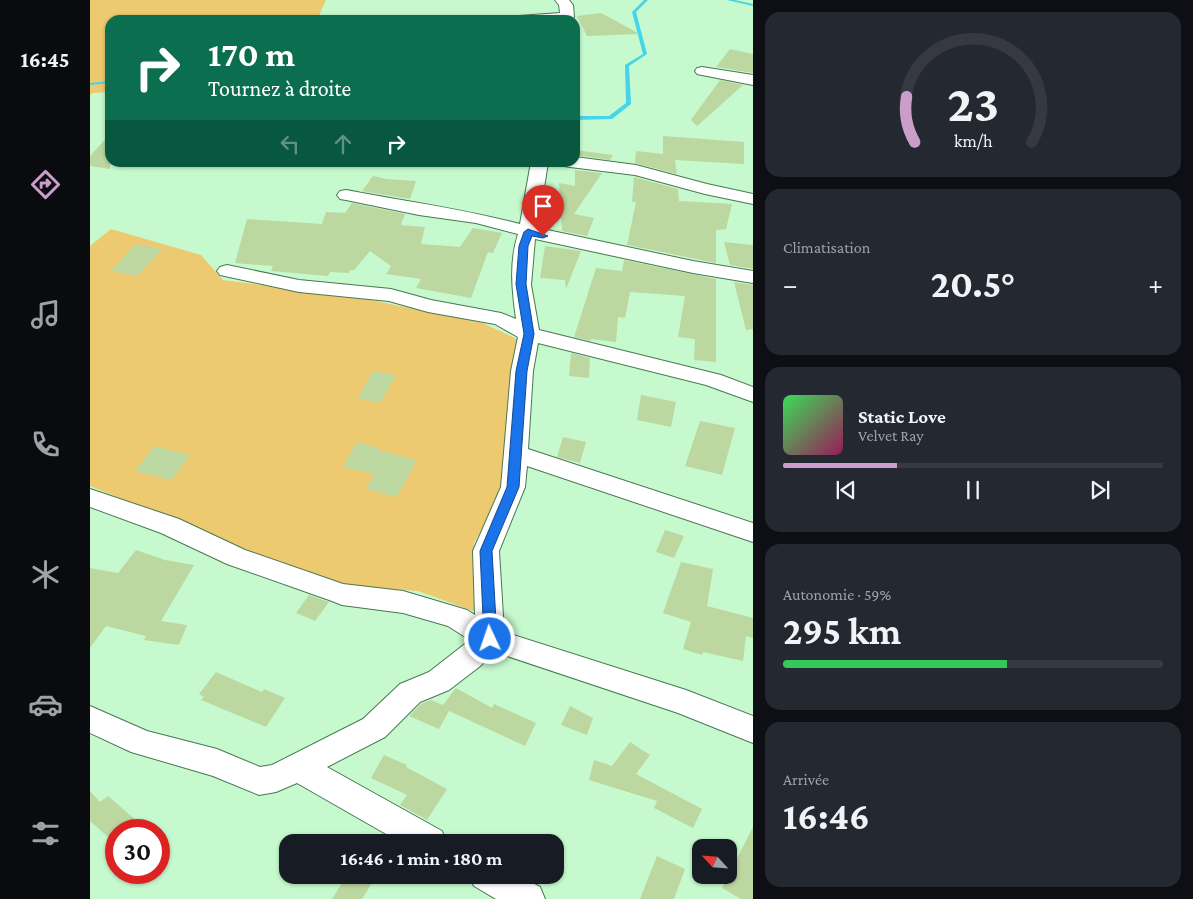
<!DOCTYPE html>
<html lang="fr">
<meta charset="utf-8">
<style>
:root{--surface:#171b24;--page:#242831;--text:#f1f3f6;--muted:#9ea1a6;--line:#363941;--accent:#ca9dcb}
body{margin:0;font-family:"Crimson Pro",serif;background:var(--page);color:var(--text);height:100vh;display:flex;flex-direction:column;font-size:19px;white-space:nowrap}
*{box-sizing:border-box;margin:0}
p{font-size:16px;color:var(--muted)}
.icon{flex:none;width:28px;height:28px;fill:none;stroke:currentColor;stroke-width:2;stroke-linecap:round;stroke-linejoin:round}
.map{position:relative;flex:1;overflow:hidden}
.drawer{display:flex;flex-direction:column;gap:12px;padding:12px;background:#0d0f14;width:440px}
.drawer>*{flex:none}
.banner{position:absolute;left:15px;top:15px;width:475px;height:152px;border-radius:15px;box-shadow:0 1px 4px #0004;background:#0b6e4f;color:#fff;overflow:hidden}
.needle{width:32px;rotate:296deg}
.tools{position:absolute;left:602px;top:839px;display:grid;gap:10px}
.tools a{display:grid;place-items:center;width:45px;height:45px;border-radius:10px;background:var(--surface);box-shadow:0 1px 4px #0004;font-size:25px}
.speed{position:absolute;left:15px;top:819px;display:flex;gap:10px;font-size:25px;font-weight:700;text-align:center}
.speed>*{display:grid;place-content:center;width:65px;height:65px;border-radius:50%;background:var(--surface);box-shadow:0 1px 4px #0004;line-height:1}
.speed .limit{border:8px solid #d22;background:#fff;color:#111}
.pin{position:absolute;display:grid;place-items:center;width:42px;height:42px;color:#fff;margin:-51px -21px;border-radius:50% 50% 50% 0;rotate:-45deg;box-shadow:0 0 5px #0007}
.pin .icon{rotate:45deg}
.me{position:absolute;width:55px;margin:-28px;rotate:357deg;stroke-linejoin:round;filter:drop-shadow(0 0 4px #0008)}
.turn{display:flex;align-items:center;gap:18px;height:105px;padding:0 20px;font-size:22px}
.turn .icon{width:65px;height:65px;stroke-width:2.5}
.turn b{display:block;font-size:35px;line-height:42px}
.lanes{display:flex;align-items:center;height:48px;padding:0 20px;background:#0003;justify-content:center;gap:25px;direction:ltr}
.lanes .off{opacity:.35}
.big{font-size:38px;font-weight:700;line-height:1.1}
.drawer .tile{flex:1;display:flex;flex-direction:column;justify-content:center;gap:8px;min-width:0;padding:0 18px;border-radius:15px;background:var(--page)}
.drawer .dial{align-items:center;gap:0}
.dial svg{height:130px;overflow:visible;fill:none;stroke:var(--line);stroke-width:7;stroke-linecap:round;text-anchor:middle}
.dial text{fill:var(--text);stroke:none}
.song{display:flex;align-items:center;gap:15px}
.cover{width:60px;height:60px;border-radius:8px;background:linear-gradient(135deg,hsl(130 70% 55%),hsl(330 70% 35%))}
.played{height:5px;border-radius:2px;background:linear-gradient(90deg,var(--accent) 30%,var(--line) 30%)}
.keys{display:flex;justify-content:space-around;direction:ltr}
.heat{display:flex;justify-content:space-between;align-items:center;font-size:28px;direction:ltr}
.charge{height:8px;border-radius:4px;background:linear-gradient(90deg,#34c759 59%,var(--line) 0)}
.trip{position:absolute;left:189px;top:834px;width:285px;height:50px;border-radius:15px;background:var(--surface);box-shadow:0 1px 4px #0004;font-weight:700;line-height:50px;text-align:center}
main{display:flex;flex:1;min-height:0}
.dock{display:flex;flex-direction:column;width:90px;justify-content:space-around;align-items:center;background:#090b0e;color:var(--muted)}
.dock .icon{width:35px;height:35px}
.dock .current{color:var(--accent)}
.dock b{font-size:22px;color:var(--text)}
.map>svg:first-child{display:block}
</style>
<main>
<nav class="dock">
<b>16:45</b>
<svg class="icon current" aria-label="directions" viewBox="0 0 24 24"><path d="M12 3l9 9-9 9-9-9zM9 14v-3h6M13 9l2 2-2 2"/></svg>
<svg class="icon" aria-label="music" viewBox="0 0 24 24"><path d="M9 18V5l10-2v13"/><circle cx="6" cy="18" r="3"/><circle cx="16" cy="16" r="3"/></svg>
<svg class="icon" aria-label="phone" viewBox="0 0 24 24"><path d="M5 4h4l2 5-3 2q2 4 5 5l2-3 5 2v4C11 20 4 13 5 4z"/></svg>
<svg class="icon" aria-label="climate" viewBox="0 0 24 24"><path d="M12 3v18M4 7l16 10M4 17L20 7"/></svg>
<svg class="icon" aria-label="car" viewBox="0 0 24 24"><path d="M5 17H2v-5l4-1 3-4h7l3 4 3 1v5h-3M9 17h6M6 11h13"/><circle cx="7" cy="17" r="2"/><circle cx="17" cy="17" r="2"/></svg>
<svg class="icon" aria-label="filters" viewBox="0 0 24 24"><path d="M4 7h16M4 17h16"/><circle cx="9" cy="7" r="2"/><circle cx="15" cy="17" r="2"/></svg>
</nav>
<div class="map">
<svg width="663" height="899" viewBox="0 0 663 899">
<rect width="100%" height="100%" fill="#c6face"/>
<g fill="#edca70">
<polygon points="0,0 236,0 228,18 232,20 20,20 20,92 3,93 0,95"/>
<polygon points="21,229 111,255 133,280 271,298 393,323 431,341 421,374 413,491 384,543 389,613 328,591 249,585 123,537 0,486 0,246"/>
</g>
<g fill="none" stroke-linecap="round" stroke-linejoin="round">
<g fill="#45d4e9" fill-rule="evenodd">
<polygon points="554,0 558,0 546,12 557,54 539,66 541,104 522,119 485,120 485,116 519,116 536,103 535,65 553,54 542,12"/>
<polygon points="637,0 645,0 663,4 663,6"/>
<polygon points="20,81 20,83 0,85 0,83"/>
</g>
</g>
<g fill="#bcd7a0">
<polygon points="511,13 550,34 497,36 487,16"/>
<polygon points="640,49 663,54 663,73 626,67"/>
<polygon points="630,80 653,85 607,126 601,120"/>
<polygon points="20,134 20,169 0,166 0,156"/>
<polygon points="573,136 654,142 654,164 585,160 587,174 545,163 546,151 573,154"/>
<polygon points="485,150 523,155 520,160 485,155"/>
<polygon points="485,170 512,173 484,214 504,218 497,236 472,231 469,183 485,186"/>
<polygon points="283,176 296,179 326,181 320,199 272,191"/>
<polygon points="544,177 588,189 589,201 642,204 636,229 626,230 626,263 537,245 546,202 542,202"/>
<polygon points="262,203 315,214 311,225 335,227 331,244 370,247 383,228 412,233 403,253 398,252 381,298 326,288 331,279 296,274 301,266 280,251 264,270 260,270 259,273 240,272 238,276 181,271 183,266 145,263 157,219 232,224 236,212 255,213"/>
<polygon points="634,242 663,245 663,269 640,265"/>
<polygon points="45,244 73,249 47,276 21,271"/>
<polygon points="455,246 491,251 476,289 475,280 450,278"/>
<polygon points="534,260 626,279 626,362 604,360 605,339 588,337 595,296 540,292 535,318 528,317 526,342 501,339 501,341 484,337 506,268 532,271"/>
<polygon points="644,282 663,285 663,329 656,330"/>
<polygon points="481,353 500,358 499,378 479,376"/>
<polygon points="283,371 306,375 290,403 268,398"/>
<polygon points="551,395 586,402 581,427 547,420"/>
<polygon points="610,421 645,428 632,475 595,466"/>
<polygon points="473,437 496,442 490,463 467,457"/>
<polygon points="267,442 289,448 288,450 327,460 307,497 276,489 284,474 253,467"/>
<polygon points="64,446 100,455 82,480 45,471"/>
<polygon points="575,530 594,536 584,558 566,552"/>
<polygon points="46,550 75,560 104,565 71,621 97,625 89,645 54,640 56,636 16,626 0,648 0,568 28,573"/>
<polygon points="591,562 623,569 617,606 663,618 663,638 656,636 653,661 613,652 612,655 593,649 601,622 573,613"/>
<polygon points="219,595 239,602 225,621 206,613"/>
<polygon points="126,672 172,692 174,689 195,698 176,727 111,700 114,697 109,694"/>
<polygon points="366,688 402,708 404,704 446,723 435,746 359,711 349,729 319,716 331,704 341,700 353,705"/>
<polygon points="480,706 503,718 497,735 471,725"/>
<polygon points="540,742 560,755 546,774 612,809 603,828 564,808 567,801 499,780 504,760 522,766"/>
<polygon points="294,755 317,765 316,767 357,789 337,820 310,805 317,795 281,778"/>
<polygon points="0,791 10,802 18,796 57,830 26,830 26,844 0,821"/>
<polygon points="663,827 663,899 651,899 632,888"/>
<polygon points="567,856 595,869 584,899 550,899"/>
<polygon points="257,875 287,875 272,899 242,899"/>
</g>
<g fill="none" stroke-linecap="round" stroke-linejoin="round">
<g stroke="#487852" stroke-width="2">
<g id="minor">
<polygon points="465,0 479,0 483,5 484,17 482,20 422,20 429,16 470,13 469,5"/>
<polygon points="612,67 663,75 663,85 607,74 605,71 607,68"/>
<polygon points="485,157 546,165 617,184 663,194 663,204 615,194 545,175 480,167 474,166 472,162 485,162"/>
<path d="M 441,162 L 458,162 L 448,228 L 603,261 L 663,271 L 663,283 L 603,273 L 445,239 L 441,285 L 449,330 L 631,375 L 663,387 L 663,402 L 616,385 L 448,343 L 443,371 L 438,449 L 663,523 L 663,542 L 437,466 L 435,487 L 409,551 L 414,632 L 596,690 L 663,716 L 663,743 L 588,713 L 405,652 L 389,667 L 359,690 L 330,702 L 295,737 L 237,767 L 352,831 L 356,842 L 310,842 L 207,783 L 186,792 L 169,795 L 123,776 L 41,752 L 0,733 L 0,706 L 57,731 L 127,749 L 170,767 L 182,765 L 273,719 L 310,684 L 339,672 L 380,640 L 358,626 L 313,613 L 252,605 L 242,601 L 137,564 L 71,533 L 0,507 L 0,489 L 89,519 L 155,550 L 253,584 L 313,591 L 377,610 L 385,615 L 383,551 L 411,487 L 421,371 L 428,337 L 405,324 L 338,312 L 299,301 L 209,292 L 130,275 L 127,271 L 130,267 L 137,265 L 209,280 L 301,289 L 341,300 L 411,313 L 426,319 C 422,290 419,262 428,234 L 386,223 L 329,215 L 256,200 L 250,199 L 247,195 L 250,191 L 256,190 C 314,201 373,209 430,224 Z"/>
<polygon points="379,875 428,875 450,887 455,899 406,899 384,886"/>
</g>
</g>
<use href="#minor" fill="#fff" fill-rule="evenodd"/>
</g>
<polygon fill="#1a73e8" stroke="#114b97" points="438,229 458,236 453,238 442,236 438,246 436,284 444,334 437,371 429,487 402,551 407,639 405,643 400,644 395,643 394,639 390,551 417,487 426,371 434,334 426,284 429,246 434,232"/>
</svg>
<div class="tools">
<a><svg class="needle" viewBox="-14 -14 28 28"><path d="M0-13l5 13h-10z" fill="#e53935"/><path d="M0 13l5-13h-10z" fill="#9ea1a6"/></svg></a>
</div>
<div class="speed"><div class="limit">30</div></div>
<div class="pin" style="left:453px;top:236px;background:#d93025"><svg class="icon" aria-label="arrive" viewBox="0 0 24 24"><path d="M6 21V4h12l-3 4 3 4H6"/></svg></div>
<svg class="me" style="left:400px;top:639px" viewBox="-20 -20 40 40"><circle r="17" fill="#1a73e8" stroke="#fff" stroke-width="3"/><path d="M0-11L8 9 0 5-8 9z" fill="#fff"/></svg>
<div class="trip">16:46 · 1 min · 180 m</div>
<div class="banner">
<div class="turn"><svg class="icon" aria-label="right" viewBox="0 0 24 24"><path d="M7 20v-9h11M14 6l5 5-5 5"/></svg><div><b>170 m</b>Tournez à droite</div></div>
<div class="lanes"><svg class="icon off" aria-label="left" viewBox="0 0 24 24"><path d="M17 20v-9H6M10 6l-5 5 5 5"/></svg><svg class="icon off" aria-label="ahead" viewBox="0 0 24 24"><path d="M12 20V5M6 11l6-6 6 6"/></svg><svg class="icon" aria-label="right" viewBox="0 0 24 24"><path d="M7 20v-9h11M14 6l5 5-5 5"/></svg></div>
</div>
</div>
<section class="drawer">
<div class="tile dial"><svg viewBox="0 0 100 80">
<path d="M14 69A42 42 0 1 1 86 69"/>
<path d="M14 69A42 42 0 0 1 9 41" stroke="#ca9dcb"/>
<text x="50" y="56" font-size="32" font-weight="700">23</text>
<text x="50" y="72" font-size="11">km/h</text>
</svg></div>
<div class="tile"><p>Climatisation</p>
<div class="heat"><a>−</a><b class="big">20.5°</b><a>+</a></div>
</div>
<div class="tile">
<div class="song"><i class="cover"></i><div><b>Static Love</b><p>Velvet Ray</p></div></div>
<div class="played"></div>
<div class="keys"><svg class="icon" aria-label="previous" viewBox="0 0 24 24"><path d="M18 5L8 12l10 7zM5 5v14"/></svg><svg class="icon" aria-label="pause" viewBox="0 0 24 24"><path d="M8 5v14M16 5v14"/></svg><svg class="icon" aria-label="next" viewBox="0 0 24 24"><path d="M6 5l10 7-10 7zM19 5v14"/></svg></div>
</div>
<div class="tile"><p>Autonomie · 59%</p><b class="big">295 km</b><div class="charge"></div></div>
<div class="tile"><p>Arrivée</p><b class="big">16:46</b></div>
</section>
</main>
